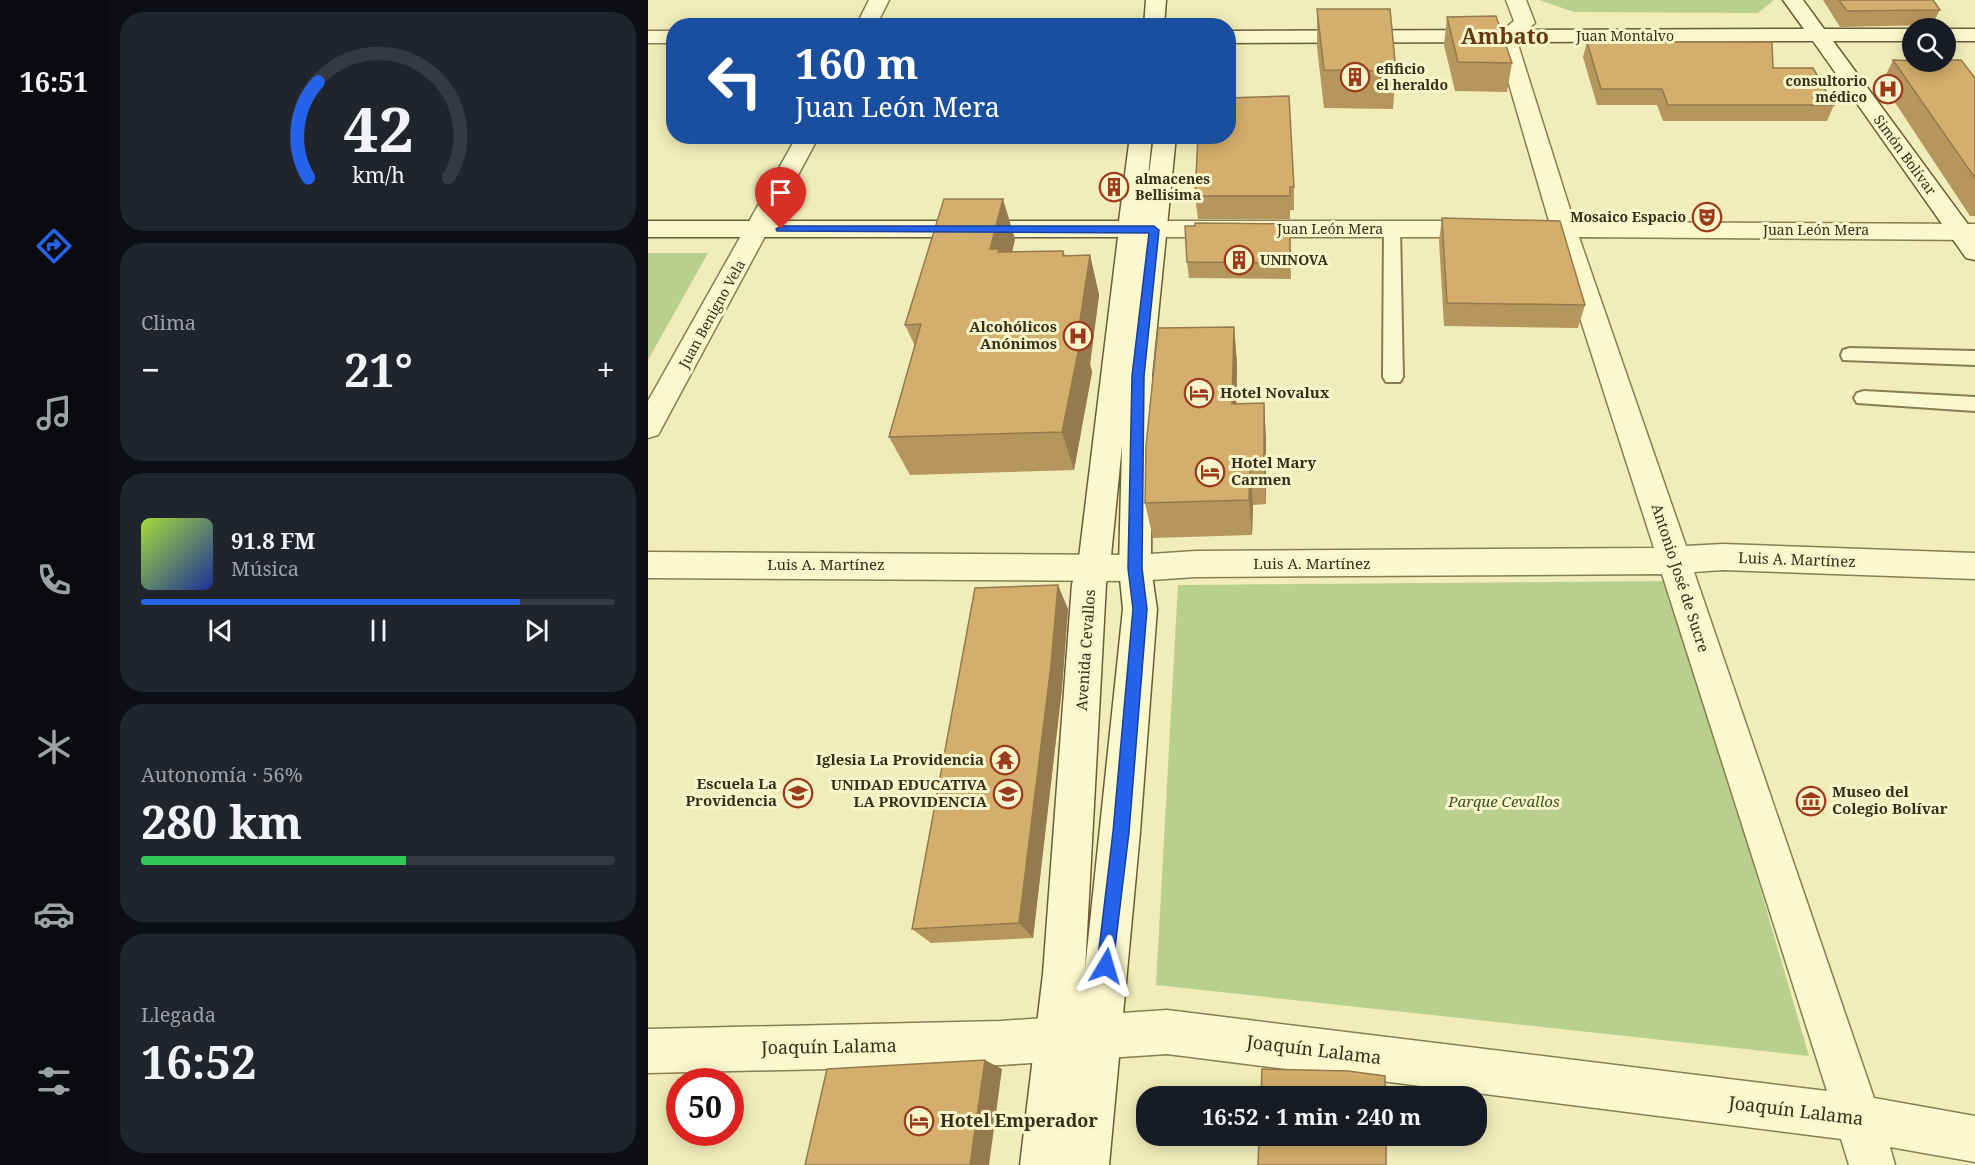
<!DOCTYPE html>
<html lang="es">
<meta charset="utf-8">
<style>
:root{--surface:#171b24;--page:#20242c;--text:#f1f3f6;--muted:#9ea1a6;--line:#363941;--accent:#2563eb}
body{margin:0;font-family:"Noto Serif",serif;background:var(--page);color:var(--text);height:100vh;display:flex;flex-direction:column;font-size:22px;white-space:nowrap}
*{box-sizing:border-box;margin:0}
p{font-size:20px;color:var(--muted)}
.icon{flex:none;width:33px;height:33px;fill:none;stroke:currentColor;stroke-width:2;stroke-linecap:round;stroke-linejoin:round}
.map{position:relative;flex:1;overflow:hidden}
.drawer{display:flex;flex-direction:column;gap:12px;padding:12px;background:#0d0f14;width:540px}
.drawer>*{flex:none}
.guide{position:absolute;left:18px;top:18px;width:570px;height:126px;border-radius:24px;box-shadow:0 3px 15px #0003;background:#1a4fa0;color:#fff;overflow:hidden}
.fabs{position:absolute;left:1254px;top:18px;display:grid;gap:12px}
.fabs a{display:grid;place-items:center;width:54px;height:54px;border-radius:50%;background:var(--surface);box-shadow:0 3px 15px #0003;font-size:30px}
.speed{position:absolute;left:18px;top:1068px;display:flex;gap:12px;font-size:30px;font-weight:700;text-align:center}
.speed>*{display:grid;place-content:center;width:78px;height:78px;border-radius:50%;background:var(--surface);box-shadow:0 3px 15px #0003;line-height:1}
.speed .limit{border:9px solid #d22;background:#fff;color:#111}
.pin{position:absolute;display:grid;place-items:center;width:51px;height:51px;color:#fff;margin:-62px -26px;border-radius:50% 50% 50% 0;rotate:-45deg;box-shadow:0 0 6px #0007}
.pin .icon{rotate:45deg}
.me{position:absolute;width:66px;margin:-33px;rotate:7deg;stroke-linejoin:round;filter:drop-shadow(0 0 4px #0008)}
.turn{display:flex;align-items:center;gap:21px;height:126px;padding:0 30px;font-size:27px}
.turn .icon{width:78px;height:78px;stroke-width:2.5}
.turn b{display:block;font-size:42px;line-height:51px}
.big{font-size:45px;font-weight:700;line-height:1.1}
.drawer .tile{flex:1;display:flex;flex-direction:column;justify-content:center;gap:9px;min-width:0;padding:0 21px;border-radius:24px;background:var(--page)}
.drawer .dial{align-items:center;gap:0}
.dial svg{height:156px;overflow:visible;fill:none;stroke:var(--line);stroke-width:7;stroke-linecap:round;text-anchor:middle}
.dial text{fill:var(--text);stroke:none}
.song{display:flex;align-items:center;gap:18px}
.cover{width:72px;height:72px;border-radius:9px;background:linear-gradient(135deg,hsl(80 70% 55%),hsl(230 70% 35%))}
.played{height:6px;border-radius:3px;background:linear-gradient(90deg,var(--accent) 80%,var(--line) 80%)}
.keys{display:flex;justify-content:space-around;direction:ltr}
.heat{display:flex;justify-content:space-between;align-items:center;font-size:33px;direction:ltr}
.charge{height:9px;border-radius:4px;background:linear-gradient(90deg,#34c759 56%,var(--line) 0)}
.trip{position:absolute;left:488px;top:1086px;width:351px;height:60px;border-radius:24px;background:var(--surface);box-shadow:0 3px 15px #0003;font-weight:700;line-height:60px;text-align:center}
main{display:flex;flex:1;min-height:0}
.tab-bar{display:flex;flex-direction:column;width:108px;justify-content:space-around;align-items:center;background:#090b0e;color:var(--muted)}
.tab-bar .icon{width:42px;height:42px}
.tab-bar .on{color:var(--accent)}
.tab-bar b{font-size:27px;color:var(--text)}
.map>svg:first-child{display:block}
</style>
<main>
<nav class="tab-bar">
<b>16:51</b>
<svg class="icon on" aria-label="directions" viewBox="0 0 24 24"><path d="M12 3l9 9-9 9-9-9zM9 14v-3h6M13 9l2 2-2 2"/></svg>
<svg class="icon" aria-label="music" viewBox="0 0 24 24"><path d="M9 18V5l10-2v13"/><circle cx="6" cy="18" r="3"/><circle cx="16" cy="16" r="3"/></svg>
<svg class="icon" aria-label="phone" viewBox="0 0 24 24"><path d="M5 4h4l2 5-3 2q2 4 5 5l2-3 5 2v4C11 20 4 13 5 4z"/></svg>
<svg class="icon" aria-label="climate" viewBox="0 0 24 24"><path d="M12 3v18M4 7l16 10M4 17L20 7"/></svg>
<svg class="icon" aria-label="car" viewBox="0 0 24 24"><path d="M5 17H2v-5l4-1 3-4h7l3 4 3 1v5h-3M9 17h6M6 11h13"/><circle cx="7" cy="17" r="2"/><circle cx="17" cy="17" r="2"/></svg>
<svg class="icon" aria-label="filters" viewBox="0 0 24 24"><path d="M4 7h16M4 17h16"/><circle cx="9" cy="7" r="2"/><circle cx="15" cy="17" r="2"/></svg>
</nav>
<section class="drawer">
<div class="tile dial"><svg viewBox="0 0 100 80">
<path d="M14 69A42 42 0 1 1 86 69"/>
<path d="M14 69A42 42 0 0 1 19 20" stroke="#2563eb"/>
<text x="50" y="56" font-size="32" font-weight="700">42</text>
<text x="50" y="72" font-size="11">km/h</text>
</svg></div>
<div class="tile"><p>Clima</p>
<div class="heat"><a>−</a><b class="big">21°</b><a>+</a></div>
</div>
<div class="tile">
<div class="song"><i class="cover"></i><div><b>91.8 FM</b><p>Música</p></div></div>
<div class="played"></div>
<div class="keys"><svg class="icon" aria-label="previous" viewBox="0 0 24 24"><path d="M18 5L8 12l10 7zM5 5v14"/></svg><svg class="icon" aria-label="pause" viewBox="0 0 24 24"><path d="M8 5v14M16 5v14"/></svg><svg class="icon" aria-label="next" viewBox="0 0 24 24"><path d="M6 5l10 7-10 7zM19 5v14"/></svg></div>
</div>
<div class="tile"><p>Autonomía · 56%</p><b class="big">280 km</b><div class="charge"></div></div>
<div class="tile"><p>Llegada</p><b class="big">16:52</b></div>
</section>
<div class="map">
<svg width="1327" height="1165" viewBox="0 0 1327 1165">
<rect width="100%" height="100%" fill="#f1edba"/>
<g fill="#b9cf8d">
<polygon points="891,0 1126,0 1110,13 926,12"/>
<polygon points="0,253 60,253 0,360"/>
<polygon points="1023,581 1161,1056 508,985 530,585"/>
</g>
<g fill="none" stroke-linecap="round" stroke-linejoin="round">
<g stroke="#897c53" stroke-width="4">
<g id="lane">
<polygon points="744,224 752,229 755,377 752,382 738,382 735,377 736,229"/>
<polygon points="1202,348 1327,351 1327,365 1195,360 1193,355 1195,350"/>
<polygon points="1216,391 1327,397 1327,411 1209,403 1206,398 1209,393"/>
</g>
</g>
<g stroke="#897c53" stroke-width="3">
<g id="street">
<polygon points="221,0 241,0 228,26 208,26"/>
<polygon points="858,0 878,0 887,23 868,38 926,222 1327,224 1327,240 931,237 1038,546 1075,544 1327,553 1327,579 1075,570 1046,572 1226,1098 1327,1116 1327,1162 1242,1147 1247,1165 1201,1165 1193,1139 519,1054 353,1065 0,1073 0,1029 353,1021 519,1010 1179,1091 1014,574 548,577 487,581 0,578 0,552 487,555 548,551 1006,548 906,237 888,234 885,229 888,224 901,221 847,36 866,21"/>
<rect x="0" y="31" width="26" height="12"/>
<polygon points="149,136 171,136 10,435 0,438 0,401"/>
<polygon points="506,221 836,221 845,224 848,229 845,234 836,237 506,237 497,234 494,229 497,224"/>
</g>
</g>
<g stroke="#6a5c36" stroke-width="3">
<g id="secondary">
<polygon points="498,0 518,0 516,26 496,26"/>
<polygon points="1135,0 1155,0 1176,29 1264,29 1264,41 1185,41 1327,234 1327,260 1318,258 1165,41 580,43 580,31 1156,29"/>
<rect x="1298" y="29" width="29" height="12"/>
<path d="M 482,136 L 504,136 L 498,196 L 506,136 L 528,136 L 504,376 L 503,568 L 509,609 L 492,832 L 461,1165 L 372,1165 L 395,974 L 424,584 L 430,566 L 470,237 L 0,237 L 0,221 L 471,221 ZM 474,445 L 471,568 L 475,609 L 437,970 L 458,584 L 462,566 Z"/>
</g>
</g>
<use href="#lane" fill="#fcf8cd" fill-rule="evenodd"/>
<use href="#street" fill="#fcf8cd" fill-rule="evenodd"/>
<use href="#secondary" fill="#fcf8cd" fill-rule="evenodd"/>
</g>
<g fill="#b5965d">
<polygon points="1175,0 1285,0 1292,10 1284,25 1192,27"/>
<polygon points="669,9 748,71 745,109 676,108 669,47"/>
<polygon points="799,17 864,63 859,92 807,91 796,45"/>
<polygon points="939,42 1125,68 1186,105 1179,121 1015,121 1009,105 949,105 935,57"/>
<polygon points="1245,60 1327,78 1327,216 1322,216 1234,83"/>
<polygon points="646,187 646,210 642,210 642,219 550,219 547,196"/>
<polygon points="794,218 937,305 930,328 796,326 791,241"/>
<polygon points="642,224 643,279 541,278 539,262 547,226"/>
<polygon points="367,239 364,252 415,251 417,255 442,255 451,295 442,364 444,372 426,470 262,475 241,437 267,346 257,325"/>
<polygon points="586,327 589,364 588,404 616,403 618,440 618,504 605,505 604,535 505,538 497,503"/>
<polygon points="420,609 414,688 385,938 283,943 264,929"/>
</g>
<g fill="#947a4c">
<polygon points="355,199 367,239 359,274 342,249"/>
<polygon points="442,255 451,295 442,364 444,372 426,470 414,432"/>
<polygon points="586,327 589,364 588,441 584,404"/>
<polygon points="616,403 618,440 618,504 616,469"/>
<polygon points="602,469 605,505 604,535 601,500"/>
<polygon points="410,585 420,609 414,688 385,938 371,923"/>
<polygon points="337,1060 354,1069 341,1165 322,1165"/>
</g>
<g fill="#d3ae6c" stroke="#947a4c" stroke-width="1.5">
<polygon points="1191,0 1285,0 1292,10 1199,11"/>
<polygon points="669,9 742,9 748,71 676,70"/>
<polygon points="848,16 864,63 810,62 799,17"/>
<polygon points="939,42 1124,42 1125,68 1165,68 1186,105 1020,105 1014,89 953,89"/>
<polygon points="1245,60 1298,62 1298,60 1313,60 1327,78 1327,178"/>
<polygon points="641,96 646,187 642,187 642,196 547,196 550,136 580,136 580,98"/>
<polygon points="296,199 355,199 342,249 351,249 350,252 415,251 415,256 442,255 430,333 434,333 414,432 241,437 273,324 257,325"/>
<polygon points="794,218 912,221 937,305 799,303"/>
<polygon points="547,223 642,224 642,263 539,262 537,226 547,226"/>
<polygon points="586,327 584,404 616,403 616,469 602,469 601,500 497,503 498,446 510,328"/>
<polygon points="410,585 403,665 371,923 264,929 327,588"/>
<polygon points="337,1060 322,1165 157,1165 179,1069"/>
<polygon points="614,1069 700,1071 737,1076 737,1096 613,1096"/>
<polygon points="611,1136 738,1136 738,1165 610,1165"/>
</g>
<polygon fill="#2563eb" stroke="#184099" stroke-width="1.5" points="133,226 506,226 511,230 496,376 494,568 499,609 481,832 464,973 458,975 451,973 449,966 465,832 485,609 480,568 484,376 501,233 129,231 128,229"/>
<defs>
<g id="building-ring" transform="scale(1.5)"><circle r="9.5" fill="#f8f5ca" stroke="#9c3a1e" stroke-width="1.5"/><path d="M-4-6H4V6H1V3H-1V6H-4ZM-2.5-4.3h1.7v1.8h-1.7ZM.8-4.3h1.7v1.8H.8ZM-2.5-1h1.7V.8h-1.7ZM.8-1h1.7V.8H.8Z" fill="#9c3a1e"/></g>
<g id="hospital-ring" transform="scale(1.5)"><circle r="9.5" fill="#f8f5ca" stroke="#9c3a1e" stroke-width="1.5"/><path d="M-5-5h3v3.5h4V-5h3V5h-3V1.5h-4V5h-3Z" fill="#9c3a1e"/></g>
<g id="theatre-ring" transform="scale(1.5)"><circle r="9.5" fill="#f8f5ca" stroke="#9c3a1e" stroke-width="1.5"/><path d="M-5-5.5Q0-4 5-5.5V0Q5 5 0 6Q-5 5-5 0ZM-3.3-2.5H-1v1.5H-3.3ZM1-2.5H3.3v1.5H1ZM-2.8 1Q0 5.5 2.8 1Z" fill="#9c3a1e"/></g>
<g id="hotel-ring" transform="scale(1.5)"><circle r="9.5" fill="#f8f5ca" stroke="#9c3a1e" stroke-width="1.5"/><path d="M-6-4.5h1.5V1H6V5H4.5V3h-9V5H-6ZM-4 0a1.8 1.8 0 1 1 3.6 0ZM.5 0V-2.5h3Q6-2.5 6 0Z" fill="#9c3a1e"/></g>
<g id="temple-ring" transform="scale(1.5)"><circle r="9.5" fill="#f8f5ca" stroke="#9c3a1e" stroke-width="1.5"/><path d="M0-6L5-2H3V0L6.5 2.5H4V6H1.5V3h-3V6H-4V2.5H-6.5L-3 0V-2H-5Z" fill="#9c3a1e"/></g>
<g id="school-ring" transform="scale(1.5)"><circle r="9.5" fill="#f8f5ca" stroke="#9c3a1e" stroke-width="1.5"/><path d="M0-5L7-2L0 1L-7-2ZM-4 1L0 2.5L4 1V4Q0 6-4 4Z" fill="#9c3a1e"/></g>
<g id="university-ring" transform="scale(1.5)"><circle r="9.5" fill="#f8f5ca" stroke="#9c3a1e" stroke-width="1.5"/><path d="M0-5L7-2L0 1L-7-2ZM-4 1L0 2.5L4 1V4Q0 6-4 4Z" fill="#9c3a1e"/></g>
<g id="museum-ring" transform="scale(1.5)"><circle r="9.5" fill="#f8f5ca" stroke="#9c3a1e" stroke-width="1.5"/><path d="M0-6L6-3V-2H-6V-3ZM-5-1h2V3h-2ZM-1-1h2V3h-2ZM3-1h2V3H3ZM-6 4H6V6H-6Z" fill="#9c3a1e"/></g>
</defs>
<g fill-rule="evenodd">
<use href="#building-ring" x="707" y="77"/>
<use href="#hospital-ring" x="1240" y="89"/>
<use href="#building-ring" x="466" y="187"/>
<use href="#theatre-ring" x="1059" y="217"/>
<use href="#building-ring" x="591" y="260"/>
<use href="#hospital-ring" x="430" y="336"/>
<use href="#hotel-ring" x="551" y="393"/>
<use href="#hotel-ring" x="562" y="472"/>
<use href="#temple-ring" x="357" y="760"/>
<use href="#school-ring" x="150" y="793"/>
<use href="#university-ring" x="360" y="794"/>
<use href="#museum-ring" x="1163" y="801"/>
<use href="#hotel-ring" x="271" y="1121"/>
</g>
<g text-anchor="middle" stroke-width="6" stroke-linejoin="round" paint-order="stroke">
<g font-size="14" fill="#362e19" stroke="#f8f5ca">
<text x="977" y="41">Juan Montalvo</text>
<text transform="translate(1257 155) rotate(54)" y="5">Simón Bolívar</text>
<text x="682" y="234">Juan León Mera</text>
<text x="1168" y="235">Juan León Mera</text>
<text transform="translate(64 314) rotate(-61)" y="5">Juan Benigno Vela</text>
</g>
<g font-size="14" font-weight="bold" fill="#362e19" stroke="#f8f5ca" text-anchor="start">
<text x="728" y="74">efificio<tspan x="728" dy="16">el heraldo</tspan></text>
<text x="1219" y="86" text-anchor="end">consultorio<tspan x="1219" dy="16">médico</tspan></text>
<text x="487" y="184">almacenes<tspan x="487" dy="16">Bellisima</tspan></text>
<text x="1038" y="222" text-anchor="end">Mosaico Espacio</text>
<text x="612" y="265">UNINOVA</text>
</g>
<g font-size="15" font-weight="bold" fill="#362e19" stroke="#f8f5ca" text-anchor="end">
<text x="409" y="332">Alcohólicos<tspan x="409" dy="17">Anónimos</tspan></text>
<text x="572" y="398" text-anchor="start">Hotel Novalux</text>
<text x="583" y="468" text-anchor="start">Hotel Mary<tspan x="583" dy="17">Carmen</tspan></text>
<text x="336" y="765">Iglesia La Providencia</text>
<text x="129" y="789">Escuela La<tspan x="129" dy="17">Providencia</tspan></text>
<text x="339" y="790">UNIDAD EDUCATIVA<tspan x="339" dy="17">LA PROVIDENCIA</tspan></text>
<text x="1184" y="797" text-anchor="start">Museo del<tspan x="1184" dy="17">Colegio Bolívar</tspan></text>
</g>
<g font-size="15" fill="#362e19" stroke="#f8f5ca">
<text transform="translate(1149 560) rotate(2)" y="5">Luis A. Martínez</text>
<text x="664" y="569">Luis A. Martínez</text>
<text x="178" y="570">Luis A. Martínez</text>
<text transform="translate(1032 578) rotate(72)" y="5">Antonio José de Sucre</text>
<text transform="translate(438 650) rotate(-86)" y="5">Avenida Cevallos</text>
</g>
<g font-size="15" font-style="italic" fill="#3a541e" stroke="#f8f5ca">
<text x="856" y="807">Parque Cevallos</text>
</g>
<g font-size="18" fill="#362e19" stroke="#f8f5ca">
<text transform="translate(181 1047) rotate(-1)" y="6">Joaquín Lalama</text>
<text transform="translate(666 1050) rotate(7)" y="6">Joaquín Lalama</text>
<text transform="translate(1148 1111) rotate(7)" y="6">Joaquín Lalama</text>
</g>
<g font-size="18" font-weight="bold" fill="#362e19" stroke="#f8f5ca" text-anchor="start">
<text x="292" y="1127">Hotel Emperador</text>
</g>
<g font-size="22" font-weight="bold" fill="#663915" stroke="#f8f5ca">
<text x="857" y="44">Ambato</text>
</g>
</g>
</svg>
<div class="fabs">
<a><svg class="icon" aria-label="search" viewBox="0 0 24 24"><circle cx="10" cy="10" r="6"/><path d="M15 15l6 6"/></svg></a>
</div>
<div class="speed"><div class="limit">50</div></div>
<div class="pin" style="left:133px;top:229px;background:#d93025"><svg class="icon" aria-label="arrive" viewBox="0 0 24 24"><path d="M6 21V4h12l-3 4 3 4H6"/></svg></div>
<svg class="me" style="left:458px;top:966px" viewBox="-20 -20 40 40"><path d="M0-17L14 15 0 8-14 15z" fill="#2563eb" stroke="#fff" stroke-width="4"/></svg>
<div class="trip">16:52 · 1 min · 240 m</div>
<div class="guide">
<div class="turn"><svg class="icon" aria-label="left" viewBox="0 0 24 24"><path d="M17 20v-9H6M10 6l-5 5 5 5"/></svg><div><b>160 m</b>Juan León Mera</div></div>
</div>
</div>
</main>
